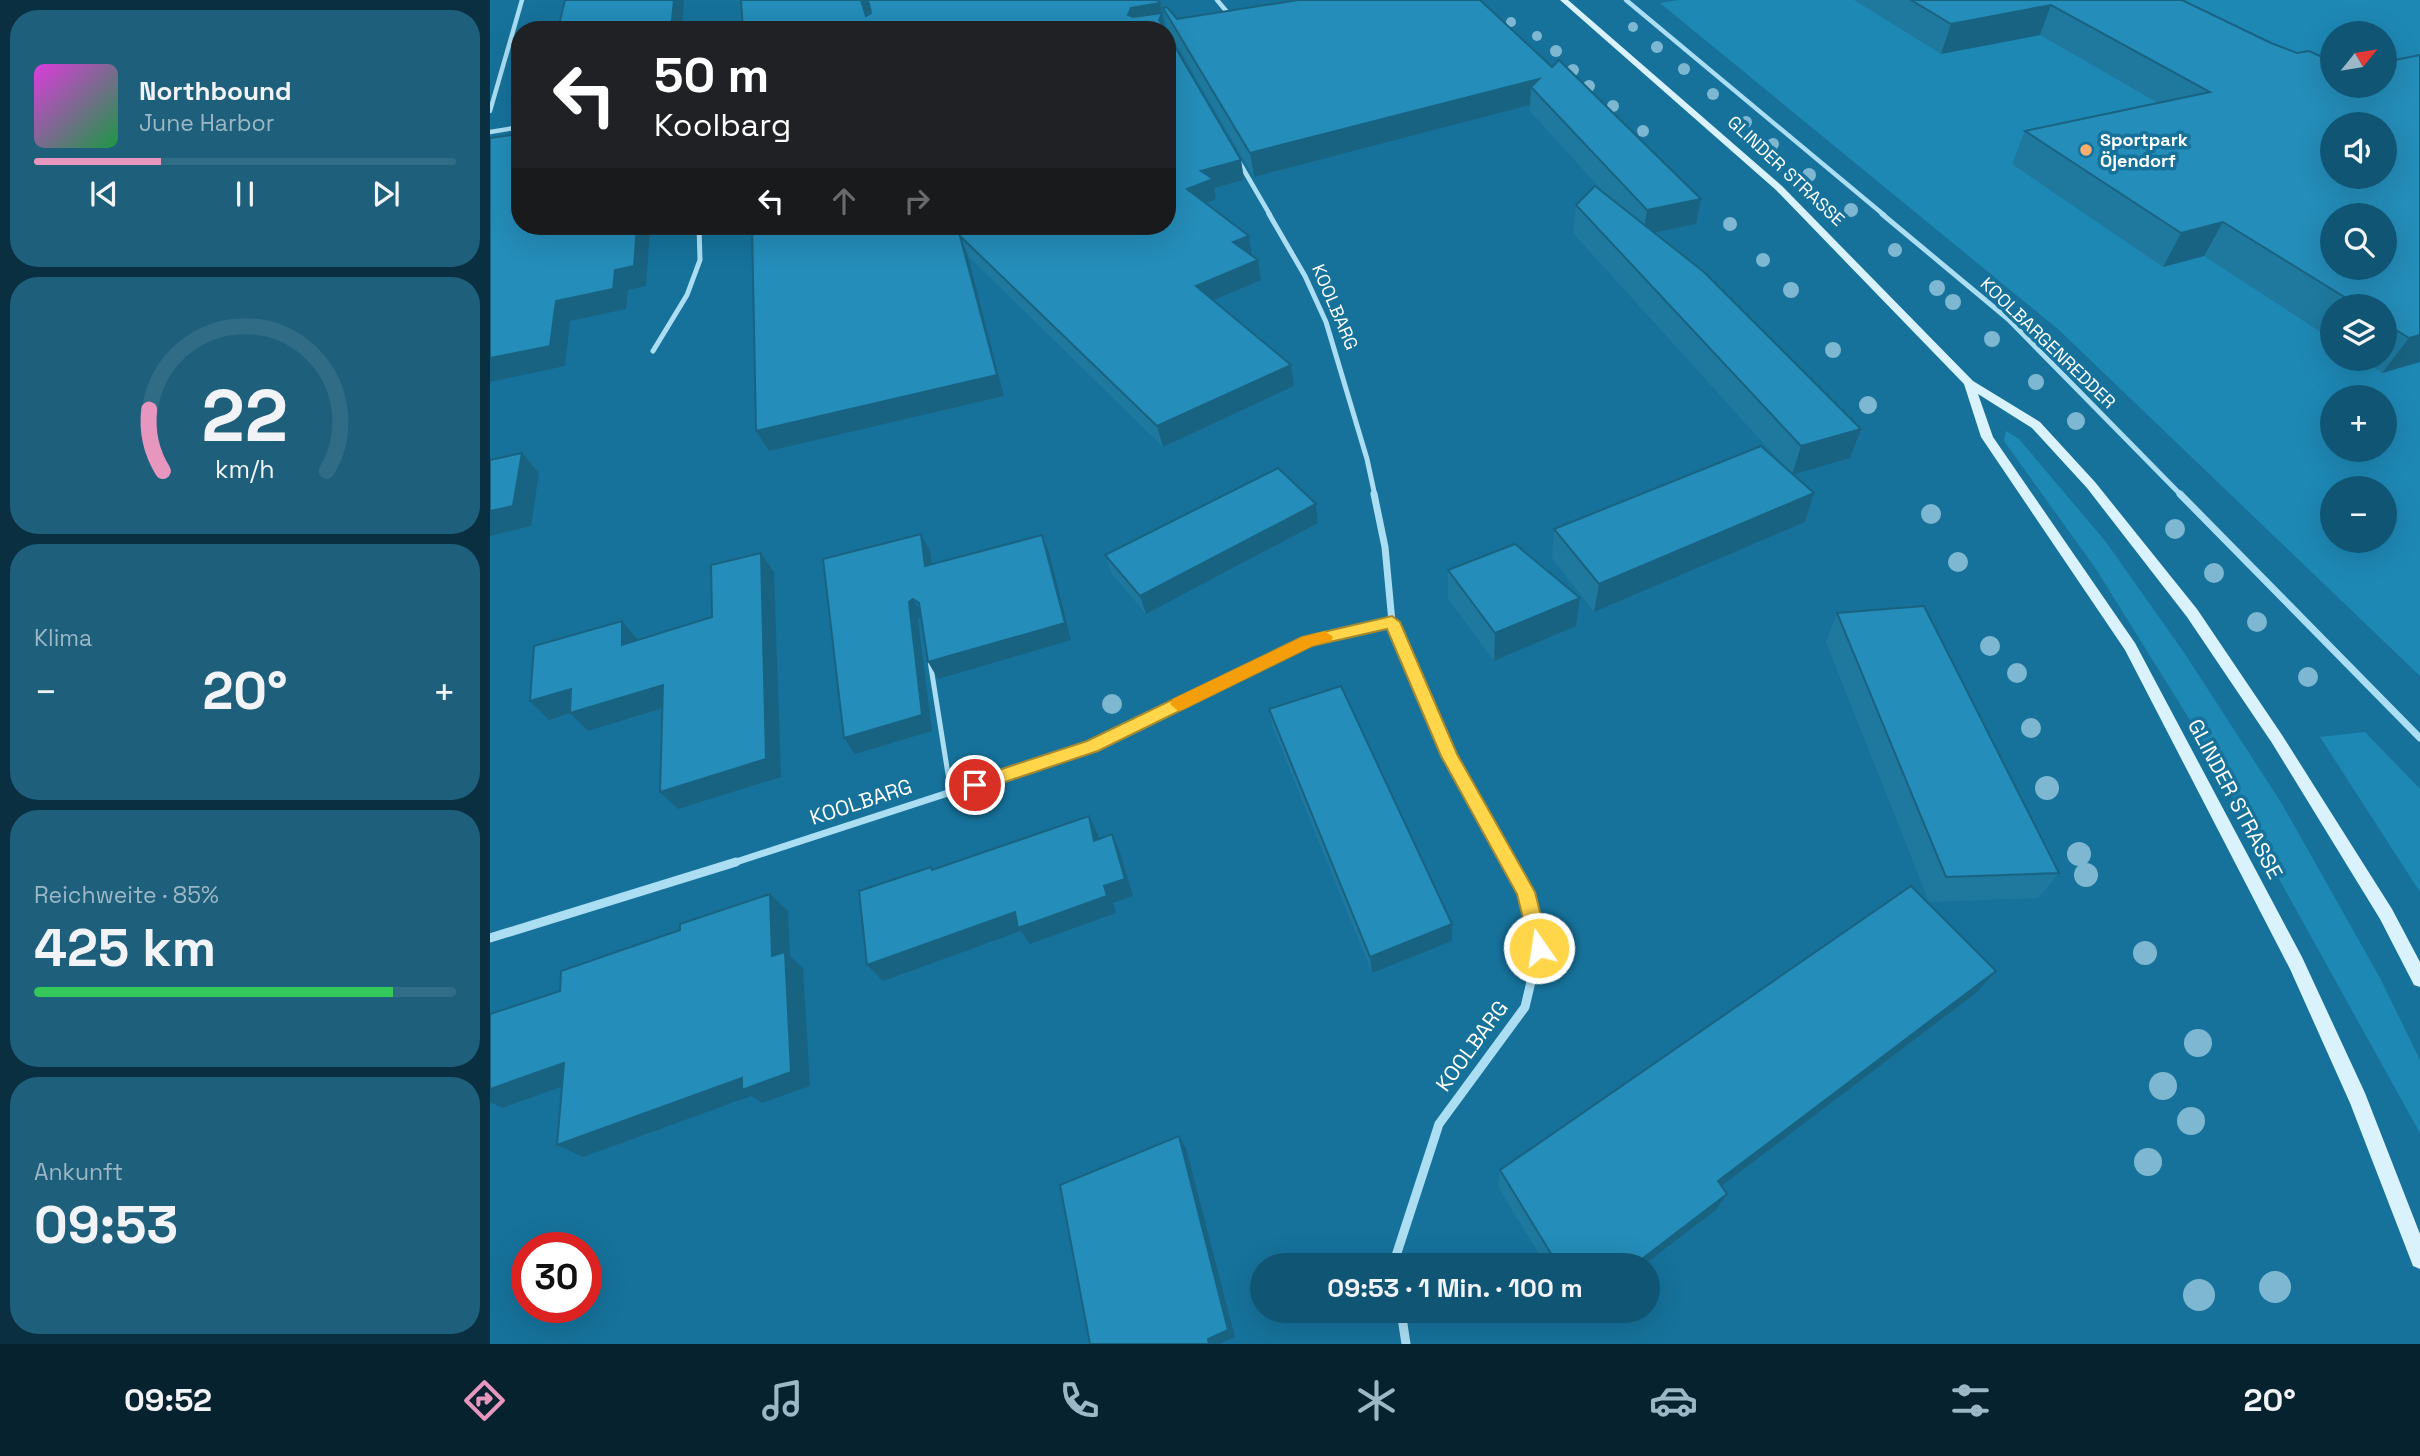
<!DOCTYPE html>
<html lang="de">
<meta charset="utf-8">
<style>
:root{--surface:#105674;--page:#1e5f7c;--text:#f1f3f6;--muted:#9cb7c5;--line:#306c86;--accent:#e797bd}
body{margin:0;font-family:"Space Grotesk",sans-serif;background:var(--page);color:var(--text);height:100vh;display:flex;flex-direction:column;font-size:26px;white-space:nowrap}
*{box-sizing:border-box;margin:0}
p{font-size:23px;color:var(--muted)}
.icon{flex:none;width:38px;height:38px;fill:none;stroke:currentColor;stroke-width:2;stroke-linecap:round;stroke-linejoin:round}
.map{position:relative;flex:1;overflow:hidden}
.sheet{display:flex;flex-direction:column;gap:10px;padding:10px;background:#092f40;width:490px}
.sheet>*{flex:none}
.top-card{position:absolute;left:21px;top:21px;width:665px;height:214px;border-radius:28px;box-shadow:0 7px 28px #0002;background:#202124;color:#fff;overflow:hidden}
.needle{width:46px;rotate:60deg}
.fabs{position:absolute;left:1830px;top:21px;display:grid;gap:14px}
.fabs a{display:grid;place-items:center;width:77px;height:77px;border-radius:50%;background:var(--surface);box-shadow:0 7px 28px #0002;font-size:35px}
.speed{position:absolute;left:21px;top:1232px;display:flex;gap:14px;font-size:35px;font-weight:700;text-align:center}
.speed>*{display:grid;place-content:center;width:91px;height:91px;border-radius:50%;background:var(--surface);box-shadow:0 7px 28px #0002;line-height:1}
.speed .limit{border:10px solid #d22;background:#fff;color:#111}
.pin{position:absolute;display:grid;place-items:center;width:60px;height:60px;color:#fff;margin:-30px;border:4px solid #fff;border-radius:50%;box-shadow:0 2px 7px #0007}
.me{position:absolute;width:77px;margin:-38px;rotate:347deg;stroke-linejoin:round;filter:drop-shadow(0 0 5px #0008)}
.turn{display:flex;align-items:center;gap:24px;height:147px;padding:0 28px;font-size:32px}
.turn .icon{width:91px;height:91px;stroke-width:2.5}
.turn b{display:block;font-size:49px;line-height:60px}
.lanes{display:flex;align-items:center;height:66px;padding:0 28px;background:#0003;justify-content:center;gap:35px;direction:ltr}
.lanes .off{opacity:.35}
.big{font-size:52px;font-weight:700;line-height:1.1}
.sheet .widget{flex:1;display:flex;flex-direction:column;justify-content:center;gap:10px;min-width:0;padding:0 24px;border-radius:28px;background:var(--page)}
.sheet .dial{align-items:center;gap:0}
.dial svg{height:182px;overflow:visible;fill:none;stroke:var(--line);stroke-width:7;stroke-linecap:round;text-anchor:middle}
.dial text{fill:var(--text);stroke:none}
.song{display:flex;align-items:center;gap:21px}
.cover{width:84px;height:84px;border-radius:10px;background:linear-gradient(135deg,hsl(300 70% 55%),hsl(140 70% 35%))}
.played{height:7px;border-radius:4px;background:linear-gradient(90deg,var(--accent) 30%,var(--line) 30%)}
.keys{display:flex;justify-content:space-around;direction:ltr}
.heat{display:flex;justify-content:space-between;align-items:center;font-size:38px;direction:ltr}
.charge{height:10px;border-radius:5px;background:linear-gradient(90deg,#34c759 85%,var(--line) 0)}
.trip{position:absolute;left:760px;top:1253px;width:410px;height:70px;border-radius:35px;background:var(--surface);box-shadow:0 7px 28px #0002;font-weight:700;line-height:70px;text-align:center}
.tabs{display:flex;height:112px;justify-content:space-around;align-items:center;background:#06222e;color:var(--muted)}
.tabs .icon{width:49px;height:49px}
.tabs .active{color:var(--accent)}
.tabs b{font-size:32px;color:var(--text)}
main{display:flex;flex:1;min-height:0}
.map>svg:first-child{display:block}
</style>
<main>
<section class="sheet">
<div class="widget">
<div class="song"><i class="cover"></i><div><b>Northbound</b><p>June Harbor</p></div></div>
<div class="played"></div>
<div class="keys"><svg class="icon" aria-label="previous" viewBox="0 0 24 24"><path d="M18 5L8 12l10 7zM5 5v14"/></svg><svg class="icon" aria-label="pause" viewBox="0 0 24 24"><path d="M8 5v14M16 5v14"/></svg><svg class="icon" aria-label="next" viewBox="0 0 24 24"><path d="M6 5l10 7-10 7zM19 5v14"/></svg></div>
</div>
<div class="widget dial"><svg viewBox="0 0 100 80">
<path d="M14 69A42 42 0 1 1 86 69"/>
<path d="M14 69A42 42 0 0 1 8 42" stroke="#e797bd"/>
<text x="50" y="56" font-size="32" font-weight="700">22</text>
<text x="50" y="72" font-size="11">km/h</text>
</svg></div>
<div class="widget"><p>Klima</p>
<div class="heat"><a>−</a><b class="big">20°</b><a>+</a></div>
</div>
<div class="widget"><p>Reichweite · 85%</p><b class="big">425 km</b><div class="charge"></div></div>
<div class="widget"><p>Ankunft</p><b class="big">09:53</b></div>
</section>
<div class="map">
<svg width="1930" height="1344" viewBox="0 0 1930 1344">
<rect width="100%" height="100%" fill="#16729b"/>
<g fill="#1e88b5" fill-rule="evenodd">
<path d="M 1189,0 L 1930,0 L 1930,676 L 1569,330 L 1170,3 ZM 1843,33 L 1895,33 L 1895,86 L 1843,86 ZM 1843,124 L 1895,124 L 1895,177 L 1843,177 ZM 1843,215 L 1895,215 L 1895,268 L 1843,268 ZM 1843,306 L 1895,306 L 1895,359 L 1843,359 ZM 1843,397 L 1895,397 L 1895,450 L 1843,450 ZM 1843,488 L 1895,488 L 1895,541 L 1843,541 Z"/>
<polygon points="1516,431 1529,439 1616,542 1695,654 1792,804 1890,978 1930,1060 1930,1133 1708,733 1606,569 1514,441"/>
<polygon points="1875,732 1930,789 1930,892 1830,737"/>
</g>
<g fill="none" stroke-linecap="round" stroke-linejoin="round">
<polyline stroke="#abdef2" stroke-width="5" points="440,661 461,793"/>
<g stroke="#abdef2" stroke-width="4.5">
<polyline points="727,0 737,12"/>
<polyline points="1136,0 1394,215"/>
<polyline points="0,111 32,0"/>
<polyline points="0,132 30,127"/>
<polyline points="748,160 780,215"/>
</g>
<g stroke="#abdef2" stroke-width="5">
<polyline points="779,214 815,276 836,322 877,459 885,496"/>
<polyline points="1392,214 1518,319 1692,496"/>
<polyline points="163,351 197,295 210,260 209,226"/>
</g>
<g stroke="#abdef2" stroke-width="7">
<polyline points="884,494 895,547 902,622 959,756 1020,864"/>
<polyline points="1690,494 1930,738"/>
<polyline points="240,864 602,746 818,641 902,622"/>
</g>
<g stroke="#abdef2" stroke-width="9">
<polyline points="0,938 246,862"/>
<polyline points="903,1265 949,1124 1035,1007 1049,948 1036,892 1019,862"/>
<polyline points="911,1311 916,1344"/>
</g>
<polygon fill="#daf2fc" fill-rule="evenodd" points="1070,0 1078,0 1292,186 1483,381 1550,422 1605,482 1707,609 1792,735 1902,909 1930,962 1930,987 1924,985 1890,919 1782,743 1697,617 1597,488 1542,428 1488,394 1503,437 1645,643 1812,957 1875,1093 1930,1234 1930,1269 1923,1266 1860,1103 1800,969 1635,650 1491,437 1474,384 1286,190"/>
</g>
<g fill="#7eb7d1">
<circle cx="1021" cy="22" r="5"/>
<circle cx="1143" cy="27" r="5"/>
<circle cx="1047" cy="36" r="5"/>
<circle cx="1167" cy="47" r="6"/>
<circle cx="1066" cy="51" r="6"/>
<circle cx="1194" cy="69" r="6"/>
<circle cx="1083" cy="70" r="6"/>
<circle cx="1099" cy="86" r="6"/>
<circle cx="1223" cy="94" r="6"/>
<circle cx="1123" cy="106" r="6"/>
<circle cx="1256" cy="122" r="6"/>
<circle cx="1153" cy="131" r="6"/>
<circle cx="1283" cy="144" r="6"/>
<circle cx="1319" cy="175" r="7"/>
<circle cx="1361" cy="210" r="7"/>
<circle cx="1240" cy="224" r="7"/>
<circle cx="1405" cy="250" r="7"/>
<circle cx="1273" cy="260" r="7"/>
<circle cx="1447" cy="288" r="8"/>
<circle cx="1301" cy="290" r="8"/>
<circle cx="1463" cy="302" r="8"/>
<circle cx="1502" cy="339" r="8"/>
<circle cx="1343" cy="350" r="8"/>
<circle cx="1546" cy="382" r="8"/>
<circle cx="1378" cy="405" r="9"/>
<circle cx="1586" cy="421" r="9"/>
<circle cx="1441" cy="514" r="10"/>
<circle cx="1685" cy="529" r="10"/>
<circle cx="1468" cy="562" r="10"/>
<circle cx="1724" cy="573" r="10"/>
<circle cx="1767" cy="622" r="10"/>
<circle cx="1500" cy="646" r="10"/>
<circle cx="1527" cy="673" r="10"/>
<circle cx="1818" cy="677" r="10"/>
<circle cx="622" cy="704" r="10"/>
<circle cx="1541" cy="728" r="10"/>
<circle cx="1557" cy="788" r="12"/>
<circle cx="1589" cy="854" r="12"/>
<circle cx="1596" cy="875" r="12"/>
<circle cx="1655" cy="953" r="12"/>
<circle cx="1708" cy="1043" r="14"/>
<circle cx="1673" cy="1086" r="14"/>
<circle cx="1701" cy="1121" r="14"/>
<circle cx="1658" cy="1162" r="14"/>
<circle cx="1785" cy="1287" r="16"/>
<circle cx="1709" cy="1295" r="16"/>
</g>
<g fill="#1f799f">
<polygon points="801,0 990,0 1062,67 1211,199 1206,224 1164,233 1360,458 1303,475 1324,493 1315,522 1104,612 1062,558 1064,529 1296,468 1083,233 1086,205 1117,196 1039,110 1040,105 764,177 678,30 673,8 687,19 802,1"/>
<polygon points="1364,0 1692,0 1843,86 1930,55 1930,362 1892,373 1871,359 1895,359 1895,306 1843,306 1843,340 1714,256 1673,267 1522,164 1535,131 1668,103 1550,35 1451,54"/>
<polygon points="751,160 754,180 724,188 726,199 715,203 762,256 768,260 771,280 724,300 801,365 804,386 673,447 478,256 514,396 279,451 266,431 262,226"/>
<polygon points="826,504 828,523 656,614 622,574 615,555"/>
<polygon points="958,570 1090,598 1086,626 1004,661 958,599"/>
<polygon points="1347,613 1569,873 1548,898 1439,902 1336,642"/>
<polygon points="779,709 962,924 962,941 882,973 783,728"/>
<polygon points="1486,993 1232,1186 1237,1194 1226,1210 1154,1265 1056,1265 1008,1187 1010,1170"/>
<polygon points="1083,1311 1094,1311 1087,1316"/>
</g>
<g fill="#196382">
<polygon points="184,0 194,0 192,30 181,30"/>
<polygon points="371,0 394,0 377,13 381,30"/>
<polygon points="670,3 675,30 645,25 638,15 641,8"/>
<polygon points="1561,5 1550,35 1451,54 1461,24"/>
<polygon points="1049,79 1041,87 1040,105 764,177 760,153"/>
<polygon points="751,160 754,180 724,188 726,199 700,209 697,189 711,171"/>
<polygon points="1211,199 1206,224 1153,235 1157,210"/>
<polygon points="1733,222 1714,256 1673,267 1691,233"/>
<polygon points="147,226 158,226 160,229 156,286 138,290 136,309 80,321 75,366 0,382 0,358 66,301 125,270"/>
<polygon points="470,236 478,256 514,396 279,451 266,431"/>
<polygon points="759,236 762,256 743,242"/>
<polygon points="768,260 771,280 710,306 706,286"/>
<polygon points="1930,335 1930,362 1892,373 1919,338"/>
<polygon points="801,365 804,386 673,447 667,426"/>
<polygon points="1371,429 1360,458 1302,475 1311,446"/>
<polygon points="32,453 49,473 41,526 0,536 0,511"/>
<polygon points="1324,493 1315,522 1104,612 1109,584"/>
<polygon points="826,504 828,523 656,614 650,596"/>
<polygon points="431,534 440,551 444,583 435,566"/>
<polygon points="552,535 559,552 581,640 448,679 438,662"/>
<polygon points="271,553 284,572 291,777 188,809 170,792"/>
<polygon points="1090,598 1086,626 1004,661 1005,633"/>
<polygon points="423,599 433,616 428,619 442,731 365,754 354,738 419,602"/>
<polygon points="132,621 148,640 132,645"/>
<polygon points="173,685 189,703 98,731 80,713 59,720 40,701 81,689"/>
<polygon points="599,816 608,834 613,858 604,841"/>
<polygon points="622,834 630,852 643,896 623,903 626,913 540,944 531,931 393,981 377,965 525,912 614,886"/>
<polygon points="280,894 298,911 300,956 313,968 320,1086 272,1103 261,1096 93,1157 67,1145 282,956"/>
<polygon points="962,924 962,941 882,973 880,957"/>
<polygon points="1506,971 1486,993 1217,1197 1228,1181"/>
<polygon points="74,1063 99,1077 12,1108 0,1102 0,1089"/>
<polygon points="689,1136 696,1148 745,1337 730,1344 719,1344"/>
<polygon points="1237,1194 1226,1210 1154,1265 1144,1265"/>
</g>
<g fill="#248db9" stroke="#196382" stroke-width="2" fill-rule="evenodd">
<polygon points="75,0 184,0 181,30 80,30 81,27 68,29"/>
<polygon points="251,0 371,0 376,16 381,13 378,0 667,0 670,3 641,8 638,15 643,17 672,13 669,20 675,30 253,30"/>
<polygon points="808,0 990,0 1062,67 1069,60 1211,199 1157,210 1041,87 1049,79 760,153 673,8 677,7 687,19"/>
<path d="M 1421,0 L 1692,0 L 1781,43 L 1807,53 L 1819,51 L 1843,62 L 1843,86 L 1895,86 L 1895,62 L 1930,55 L 1930,335 L 1919,338 L 1895,323 L 1895,306 L 1869,306 L 1733,222 L 1691,233 L 1535,131 L 1720,92 L 1561,5 L 1461,24 ZM 1843,124 L 1895,124 L 1895,177 L 1843,177 ZM 1843,215 L 1895,215 L 1895,268 L 1843,268 Z"/>
<polygon points="677,33 751,160 711,171 723,179 697,189 759,236 743,242 768,260 706,286 801,365 667,426 470,236 507,375 266,431 262,226 677,226"/>
<polygon points="30,134 30,226 147,226 144,266 125,270 123,289 66,301 60,346 0,358 0,138"/>
<polygon points="1105,186 1214,272 1371,429 1311,446 1086,205"/>
<polygon points="1271,446 1324,493 1109,584 1064,529"/>
<polygon points="32,453 23,506 0,511 0,460"/>
<polygon points="788,468 826,504 650,596 615,555"/>
<polygon points="431,534 435,566 552,535 575,623 438,662 429,603 423,599 419,602 432,715 354,738 333,559"/>
<polygon points="1025,544 1090,598 1005,633 958,570"/>
<polygon points="271,553 276,759 170,792 173,685 80,713 81,689 40,701 44,646 132,621 132,645 222,617 221,565"/>
<polygon points="1434,606 1569,873 1456,877 1347,613"/>
<polygon points="851,686 962,924 880,957 779,709"/>
<polygon points="599,816 604,841 622,834 635,879 614,886 617,896 528,928 525,912 377,965 369,891 441,867 442,870"/>
<polygon points="1421,886 1506,971 1228,1181 1237,1194 1144,1265 1068,1265 1010,1170"/>
<polygon points="280,894 282,956 295,952 301,1072 252,1090 252,1078 67,1145 74,1063 0,1089 0,1014 70,991 71,971 190,930 190,924"/>
<polygon points="689,1136 738,1330 718,1339 719,1344 600,1344 570,1185"/>
</g>
<polygon fill="#ffd54a" stroke="#a68a30" stroke-width="2" points="902,616 910,622 967,754 1045,892 1059,948 1056,954 1049,957 1042,954 1027,894 951,756 897,629 822,646 608,751 485,792 476,785 478,780 597,741 812,637"/>
<polygon fill="#f59e0b" points="835,631 843,637 841,641 822,646 694,709 688,711 680,704 683,699 812,637"/>
<circle fill="#ffaf6d" stroke="#16729b" stroke-width="2.5" cx="1596" cy="150" r="7"/>
<g text-anchor="middle" stroke-width="7" stroke-linejoin="round" paint-order="stroke">
<g font-size="18" font-weight="bold" fill="#fff" stroke="#16729b" text-anchor="start">
<text x="1610" y="146">Sportpark<tspan x="1610" dy="21">Öjendorf</tspan></text>
</g>
<g font-size="18" fill="#fff" stroke="#16729b">
<text transform="translate(1296 171) rotate(43)" y="6">GLINDER STRASSE</text>
<text transform="translate(845 307) rotate(67)" y="6">KOOLBARG</text>
<text transform="translate(1558 343) rotate(44)" y="6">KOOLBARGENREDDER</text>
</g>
<g font-size="21" fill="#fff" stroke="#16729b">
<text transform="translate(1745 799) rotate(62)" y="7">GLINDER STRASSE</text>
<text transform="translate(371 802) rotate(-18)" y="7">KOOLBARG</text>
<text transform="translate(982 1046) rotate(-54)" y="7">KOOLBARG</text>
</g>
</g>
</svg>
<div class="fabs">
<a><svg class="needle" viewBox="-14 -14 28 28"><path d="M0-13l5 13h-10z" fill="#e53935"/><path d="M0 13l5-13h-10z" fill="#9cb7c5"/></svg></a>
<a><svg class="icon" aria-label="sound" viewBox="0 0 24 24"><path d="M4 9h4l5-4v14l-5-4H4zM17 9q2 3 0 6"/></svg></a>
<a><svg class="icon" aria-label="search" viewBox="0 0 24 24"><circle cx="10" cy="10" r="6"/><path d="M15 15l6 6"/></svg></a>
<a><svg class="icon" aria-label="layers" viewBox="0 0 24 24"><path d="M12 4l9 5-9 5-9-5zM3 14l9 5 9-5"/></svg></a>
<a>+</a>
<a>−</a>
</div>
<div class="speed"><div class="limit">30</div></div>
<div class="pin" style="left:485px;top:785px;background:#d93025"><svg class="icon" aria-label="arrive" viewBox="0 0 24 24"><path d="M6 21V4h12l-3 4 3 4H6"/></svg></div>
<svg class="me" style="left:1049px;top:948px" viewBox="-20 -20 40 40"><circle r="17" fill="#ffd54a" stroke="#fff" stroke-width="3"/><path d="M0-11L8 9 0 5-8 9z" fill="#fff"/></svg>
<div class="trip">09:53 · 1 Min. · 100 m</div>
<div class="top-card">
<div class="turn"><svg class="icon" aria-label="left" viewBox="0 0 24 24"><path d="M17 20v-9H6M10 6l-5 5 5 5"/></svg><div><b>50 m</b>Koolbarg</div></div>
<div class="lanes"><svg class="icon" aria-label="left" viewBox="0 0 24 24"><path d="M17 20v-9H6M10 6l-5 5 5 5"/></svg><svg class="icon off" aria-label="ahead" viewBox="0 0 24 24"><path d="M12 20V5M6 11l6-6 6 6"/></svg><svg class="icon off" aria-label="right" viewBox="0 0 24 24"><path d="M7 20v-9h11M14 6l5 5-5 5"/></svg></div>
</div>
</div>
</main>
<nav class="tabs">
<b>09:52</b>
<svg class="icon active" aria-label="directions" viewBox="0 0 24 24"><path d="M12 3l9 9-9 9-9-9zM9 14v-3h6M13 9l2 2-2 2"/></svg>
<svg class="icon" aria-label="music" viewBox="0 0 24 24"><path d="M9 18V5l10-2v13"/><circle cx="6" cy="18" r="3"/><circle cx="16" cy="16" r="3"/></svg>
<svg class="icon" aria-label="phone" viewBox="0 0 24 24"><path d="M5 4h4l2 5-3 2q2 4 5 5l2-3 5 2v4C11 20 4 13 5 4z"/></svg>
<svg class="icon" aria-label="climate" viewBox="0 0 24 24"><path d="M12 3v18M4 7l16 10M4 17L20 7"/></svg>
<svg class="icon" aria-label="car" viewBox="0 0 24 24"><path d="M5 17H2v-5l4-1 3-4h7l3 4 3 1v5h-3M9 17h6M6 11h13"/><circle cx="7" cy="17" r="2"/><circle cx="17" cy="17" r="2"/></svg>
<svg class="icon" aria-label="filters" viewBox="0 0 24 24"><path d="M4 7h16M4 17h16"/><circle cx="9" cy="7" r="2"/><circle cx="15" cy="17" r="2"/></svg>
<b>20°</b>
</nav>
